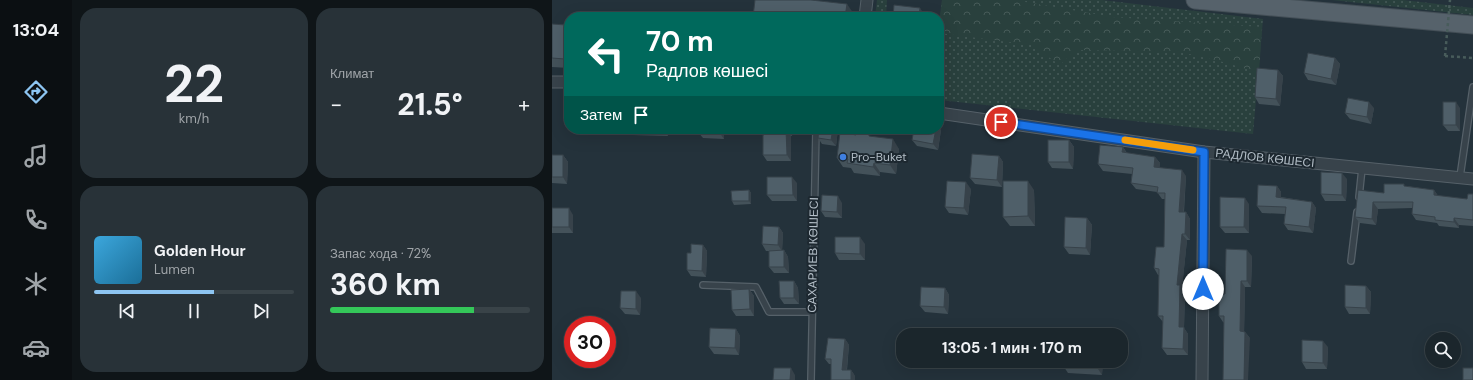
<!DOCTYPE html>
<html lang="ru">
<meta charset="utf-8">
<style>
:root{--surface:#1b262c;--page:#283238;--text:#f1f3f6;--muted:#a0a5a9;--line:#394348;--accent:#8dc5f2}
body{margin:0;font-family:"DM Sans",sans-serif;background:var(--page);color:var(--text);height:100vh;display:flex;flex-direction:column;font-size:15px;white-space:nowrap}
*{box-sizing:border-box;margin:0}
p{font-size:13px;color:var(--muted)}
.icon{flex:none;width:22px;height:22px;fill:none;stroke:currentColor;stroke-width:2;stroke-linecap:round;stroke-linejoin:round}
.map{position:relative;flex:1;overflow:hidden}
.panel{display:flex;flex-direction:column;gap:8px;padding:8px;background:#0f1518;width:480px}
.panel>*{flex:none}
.banner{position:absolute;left:12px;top:12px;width:380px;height:122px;border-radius:16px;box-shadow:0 4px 16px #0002,0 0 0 1px var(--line);background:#00695c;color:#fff;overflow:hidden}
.fabs{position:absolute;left:873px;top:332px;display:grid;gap:8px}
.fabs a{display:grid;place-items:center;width:36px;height:36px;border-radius:50%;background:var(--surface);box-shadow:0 4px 16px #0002,0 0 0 1px var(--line);font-size:20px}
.speed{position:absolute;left:12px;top:316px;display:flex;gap:8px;font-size:20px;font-weight:700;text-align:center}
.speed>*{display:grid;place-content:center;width:52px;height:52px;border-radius:50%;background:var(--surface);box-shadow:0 4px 16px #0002,0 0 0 1px var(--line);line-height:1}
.speed .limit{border:6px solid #d22;background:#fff;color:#111}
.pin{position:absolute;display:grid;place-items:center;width:34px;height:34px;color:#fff;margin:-17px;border:2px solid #fff;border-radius:50%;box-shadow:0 1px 4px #0007}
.me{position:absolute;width:44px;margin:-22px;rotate:0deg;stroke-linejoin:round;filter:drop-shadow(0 0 3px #0008)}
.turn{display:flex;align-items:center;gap:14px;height:84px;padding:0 16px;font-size:18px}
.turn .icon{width:52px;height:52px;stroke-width:2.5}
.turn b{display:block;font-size:28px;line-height:34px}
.then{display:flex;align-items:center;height:38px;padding:0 16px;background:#0003;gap:8px;font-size:15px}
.big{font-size:30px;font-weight:700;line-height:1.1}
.panel .tile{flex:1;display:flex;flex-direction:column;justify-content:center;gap:6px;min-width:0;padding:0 14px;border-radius:16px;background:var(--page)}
.panel .dial{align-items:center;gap:0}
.dial b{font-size:52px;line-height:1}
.song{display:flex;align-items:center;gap:12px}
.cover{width:48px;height:48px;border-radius:6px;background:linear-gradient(135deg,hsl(200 70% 55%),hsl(200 70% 35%))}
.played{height:4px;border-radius:2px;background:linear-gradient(90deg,var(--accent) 60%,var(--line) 60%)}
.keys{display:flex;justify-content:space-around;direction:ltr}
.heat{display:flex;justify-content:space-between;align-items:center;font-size:22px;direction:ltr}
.charge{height:6px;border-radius:3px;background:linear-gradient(90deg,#34c759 72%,var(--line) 0)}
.panel .tiles{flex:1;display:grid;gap:8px;grid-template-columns:repeat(2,1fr)}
.trip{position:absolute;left:344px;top:328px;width:232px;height:40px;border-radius:16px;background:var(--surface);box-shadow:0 4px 16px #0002,0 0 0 1px var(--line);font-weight:700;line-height:40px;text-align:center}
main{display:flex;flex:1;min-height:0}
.tabs{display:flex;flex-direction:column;width:72px;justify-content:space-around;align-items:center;background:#0b0f12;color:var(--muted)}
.tabs .icon{width:28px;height:28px}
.tabs .on{color:var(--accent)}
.tabs b{font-size:18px;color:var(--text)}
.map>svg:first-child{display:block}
</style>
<main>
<nav class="tabs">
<b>13:04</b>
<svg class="icon on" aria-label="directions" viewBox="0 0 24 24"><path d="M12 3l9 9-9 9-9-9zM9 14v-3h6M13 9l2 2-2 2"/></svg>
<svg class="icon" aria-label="music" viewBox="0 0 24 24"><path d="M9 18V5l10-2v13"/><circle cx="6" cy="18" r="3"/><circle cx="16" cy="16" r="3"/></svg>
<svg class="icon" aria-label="phone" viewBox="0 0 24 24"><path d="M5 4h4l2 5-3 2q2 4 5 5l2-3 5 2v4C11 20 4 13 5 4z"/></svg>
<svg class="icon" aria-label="climate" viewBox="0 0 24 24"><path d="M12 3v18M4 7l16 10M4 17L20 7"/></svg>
<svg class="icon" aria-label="car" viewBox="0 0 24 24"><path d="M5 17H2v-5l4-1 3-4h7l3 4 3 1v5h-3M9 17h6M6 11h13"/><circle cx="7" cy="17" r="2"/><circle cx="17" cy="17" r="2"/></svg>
</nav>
<section class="panel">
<div class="tiles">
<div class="tile dial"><b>22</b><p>km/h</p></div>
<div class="tile"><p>Климат</p>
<div class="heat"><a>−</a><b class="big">21.5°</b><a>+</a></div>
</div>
<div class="tile">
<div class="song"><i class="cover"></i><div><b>Golden Hour</b><p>Lumen</p></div></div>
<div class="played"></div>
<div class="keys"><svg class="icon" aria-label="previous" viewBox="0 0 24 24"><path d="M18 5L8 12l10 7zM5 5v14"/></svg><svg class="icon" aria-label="pause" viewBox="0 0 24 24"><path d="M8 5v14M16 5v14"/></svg><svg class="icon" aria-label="next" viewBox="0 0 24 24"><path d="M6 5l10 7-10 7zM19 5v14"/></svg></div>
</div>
<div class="tile"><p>Запас хода · 72%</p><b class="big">360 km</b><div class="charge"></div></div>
</div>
</section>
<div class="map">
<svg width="921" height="380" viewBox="0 0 921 380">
<defs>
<pattern id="grass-dots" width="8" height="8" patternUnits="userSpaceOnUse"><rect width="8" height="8" fill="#29403d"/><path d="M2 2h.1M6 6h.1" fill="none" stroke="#465a58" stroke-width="1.8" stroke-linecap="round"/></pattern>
<pattern id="forest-crowns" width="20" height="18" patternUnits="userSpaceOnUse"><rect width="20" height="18" fill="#29403d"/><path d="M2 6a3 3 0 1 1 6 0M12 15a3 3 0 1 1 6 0" fill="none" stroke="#465a58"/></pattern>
</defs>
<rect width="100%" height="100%" fill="#24323b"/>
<g fill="url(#grass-dots)">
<polygon points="325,0 335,0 334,17 323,17"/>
<polygon points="390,0 550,0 711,19 701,134 387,100 387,23"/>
<polygon points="780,0 851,0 921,8 921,15"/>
</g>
<polygon fill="url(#forest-crowns)" points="390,0 463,0 560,17 710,27 707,73 675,63 629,52 524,50 508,65 479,45 387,33"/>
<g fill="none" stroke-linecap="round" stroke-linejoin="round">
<g stroke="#566169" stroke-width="8">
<g id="lane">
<polyline points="908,177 921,87"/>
<polyline points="807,197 810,168"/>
<polyline points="799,261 805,212"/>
<polyline points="151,285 204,287 217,312 260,312"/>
<polyline points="259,380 264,129"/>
</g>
</g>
<g stroke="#566169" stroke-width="13">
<g id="street">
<polyline points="313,17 315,0"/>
<polyline points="0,82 17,82"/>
<polyline points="387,113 652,152 921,179"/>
<polyline points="650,380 652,152"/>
</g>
</g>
<g stroke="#444f57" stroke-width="19">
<polyline id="primary" points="643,0 921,25"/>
</g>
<polyline stroke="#485c5b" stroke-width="2.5" stroke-dasharray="3 3" stroke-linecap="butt" points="893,56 921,58"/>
<use href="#lane" stroke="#38434b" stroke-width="5.5"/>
<use href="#street" stroke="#38434b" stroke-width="11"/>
<use href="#primary" stroke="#56626b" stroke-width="17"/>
<polyline stroke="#485c5b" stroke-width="2.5" stroke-dasharray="3 3" stroke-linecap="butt" points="893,56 898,0"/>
</g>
<g fill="#44525a">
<polygon points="0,24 14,25 17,29 17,68 0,67"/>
<polygon points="783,58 788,64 784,85 756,80 752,73"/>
<polygon points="726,70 731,76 728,106 707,104 703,97"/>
<polygon points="822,108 819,124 798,119 793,113"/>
<polygon points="908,108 908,131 896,131 891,125"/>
<polygon points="30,129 52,129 52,131 31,130"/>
<polygon points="76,129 116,129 116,136 80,135"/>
<polygon points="172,129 172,139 151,138 146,132"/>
<polygon points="212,129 241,129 240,136 239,136 239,161 215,161 211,155"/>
<polygon points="286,129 284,146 270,144 266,138"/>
<polygon points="389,130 386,150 365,146 360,140"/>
<polygon points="320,137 347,149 344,174 328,172 328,176 302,173 299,168 291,167 285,158"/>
<polygon points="517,140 522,147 521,169 500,168 496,162"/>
<polygon points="571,147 575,153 603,157 608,163 607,168 634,176 632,212 634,212 638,219 638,240 635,240 630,288 633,292 632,328 636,334 636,355 615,355 610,348 611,322 606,316 607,275 606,275 602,268 612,247 613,199 610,199 605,192 584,189 579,183 580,174 551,171 546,164"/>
<polygon points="0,155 11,155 16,162 15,184 0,183"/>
<polygon points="447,156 451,162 450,187 423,184 418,178"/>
<polygon points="795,179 794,201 773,201 769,194"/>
<polygon points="245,183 245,201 220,201 215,195"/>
<polygon points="725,186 729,192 729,197 760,202 764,208 761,233 736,230 732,224 733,214 710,213 705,206"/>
<polygon points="854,186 882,190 886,196 915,199 921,194 921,226 907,225 907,228 887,226 885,223 864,220 860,214 860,208 826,209 824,225 808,223 803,217 832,193"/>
<polygon points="419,189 416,215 397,213 393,207"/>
<polygon points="197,190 199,193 199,204 182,205 180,201"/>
<polygon points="482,190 483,226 458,226 451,217"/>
<polygon points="290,203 290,218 273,217 269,211"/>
<polygon points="697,204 697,233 673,233 668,227"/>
<polygon points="0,208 21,215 21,233 0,233"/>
<polygon points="535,218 540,225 538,255 517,254 512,247"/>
<polygon points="227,227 231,233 230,251 232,250 236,257 237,273 222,273 217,267 219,251 214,251 210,244"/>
<polygon points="313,244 313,260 287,260 283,253"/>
<polygon points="151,245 155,251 154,277 139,276 135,270"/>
<polygon points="700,256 699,287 693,287 692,332 693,332 698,338 671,322 667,316 673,294"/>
<polygon points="242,281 246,288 247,304 232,304 228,298"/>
<polygon points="814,286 819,292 818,314 797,314 793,307"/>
<polygon points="393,288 397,295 396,314 373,312 368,306"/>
<polygon points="197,289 202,296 202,316 184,316 180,310"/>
<polygon points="89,298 88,315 73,314 68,308"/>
<polygon points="184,329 188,336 187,355 162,354 157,347"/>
<polygon points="293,339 297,345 295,370 299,370 303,376 279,364 277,364 273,359"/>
<polygon points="776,347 775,369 754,369 750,362"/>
<polygon points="510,361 551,361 550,375 516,373 510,364"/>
</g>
<g fill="#37424a">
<polygon points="295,4 304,17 293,17"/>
<polygon points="368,8 374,17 367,17"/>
<polygon points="14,25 17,29 17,65 13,59"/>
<polygon points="783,58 788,64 784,85 779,79"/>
<polygon points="726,70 731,76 728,106 724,99"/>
<polygon points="817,102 822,108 819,124 815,117"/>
<polygon points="904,102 908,108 908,131 904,125"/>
<polygon points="387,127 389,130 386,150 381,144 384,129 387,129"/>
<polygon points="111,129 116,129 116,136"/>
<polygon points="167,129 172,129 172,139 167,132"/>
<polygon points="234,129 239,136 239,161 235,155"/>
<polygon points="236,129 241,129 240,136"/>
<polygon points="281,129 286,129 284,146 279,140"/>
<polygon points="341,139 347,149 344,174 338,165"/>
<polygon points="517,140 522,147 521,169 517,162"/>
<polygon points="571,147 575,154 570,152"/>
<polygon points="11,155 16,162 15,184 11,177"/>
<polygon points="447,156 451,162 450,187 445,180"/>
<polygon points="603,157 608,163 607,174 602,167"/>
<polygon points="322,163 328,172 328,176 321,167"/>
<polygon points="630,170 634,176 631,218 627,212"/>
<polygon points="790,173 795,179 794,201 790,195"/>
<polygon points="240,177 245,183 245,201 241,195"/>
<polygon points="476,181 482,190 483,226 476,216"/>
<polygon points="414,182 419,189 416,215 412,208"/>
<polygon points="725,186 729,192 729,203 724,197"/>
<polygon points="197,190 199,193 199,204 197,201"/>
<polygon points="882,190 887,197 882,195"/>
<polygon points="286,196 290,203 290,218 285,212"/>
<polygon points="693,198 697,204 697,233 692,227"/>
<polygon points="760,202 764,208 761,233 757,227"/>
<polygon points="821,202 826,209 824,225 820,219"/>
<polygon points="17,208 21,215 21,233 17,227"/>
<polygon points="634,212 638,219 638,240 633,234"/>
<polygon points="535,218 540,225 538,255 534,248"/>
<polygon points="902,218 907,225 907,228 902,222"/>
<polygon points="227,227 231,233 230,251 226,245"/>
<polygon points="630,234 635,240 630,288 633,292 632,328 636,334 636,355 631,349 627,327 625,285"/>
<polygon points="308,237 313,244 313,260 308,254"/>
<polygon points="151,245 155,251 154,277 150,271"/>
<polygon points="232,250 236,257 237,273 232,267"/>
<polygon points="695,250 700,256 699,287 695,281"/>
<polygon points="242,281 246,288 247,304 242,298"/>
<polygon points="689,281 693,287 692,338 688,331"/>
<polygon points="814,286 819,292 818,314 814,308"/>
<polygon points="393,288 397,295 396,314 392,307"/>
<polygon points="197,289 202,296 202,316 198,309"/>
<polygon points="84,291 89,298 88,315 84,309"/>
<polygon points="184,329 188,336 187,355 183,348"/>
<polygon points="693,332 698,338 696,380 692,380"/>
<polygon points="293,339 297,345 294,376 290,370"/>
<polygon points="771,341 776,347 775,369 771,363"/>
<polygon points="544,361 551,361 550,375 544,366"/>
<polygon points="239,368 243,375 243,380 238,380"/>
<polygon points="299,370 303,376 303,380 299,380"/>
</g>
<g fill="#4f5f69" stroke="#37424a">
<polygon points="203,0 259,0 295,4 293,17 201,17"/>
<polygon points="342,5 368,8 367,17 341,17"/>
<polygon points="0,24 14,25 13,59 0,58"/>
<polygon points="756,53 783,58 779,79 752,73"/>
<polygon points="705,68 726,70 724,99 703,97"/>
<polygon points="796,98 817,102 815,117 793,113"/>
<rect x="891" y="102" width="13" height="23"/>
<rect x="146" y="129" width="21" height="3"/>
<polygon points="212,129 236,129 234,129 235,155 211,155 211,135 212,135"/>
<polygon points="267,129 281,129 279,140 266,138"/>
<polygon points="362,129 384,129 381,144 360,140"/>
<polygon points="304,131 317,133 317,136 341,139 338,165 322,163 321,167 295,163 296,159 285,158 288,132 304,135"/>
<rect x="496" y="140" width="21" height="22"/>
<polygon points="548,145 571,147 570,152 603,157 602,167 630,170 627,212 634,212 633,234 630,234 625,285 628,285 627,327 632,327 631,349 610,348 611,316 606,316 607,269 602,268 604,247 612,247 613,193 605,193 606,187 579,183 581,168 546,164"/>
<polygon points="420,154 447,156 445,180 418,178"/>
<rect x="0" y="155" width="11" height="22"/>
<polygon points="769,172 790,173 790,195 769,194"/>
<polygon points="215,177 240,177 241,195 215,195"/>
<polygon points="395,181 414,182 412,208 393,207"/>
<polygon points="451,181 476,181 476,216 451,217"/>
<polygon points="832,184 852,184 852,186 882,190 882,195 915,199 916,194 921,194 921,220 902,218 902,222 883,220 883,217 860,214 861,202 821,202 820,219 803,217 806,190 832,193"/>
<polygon points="706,185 725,186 724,197 760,202 757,227 732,224 734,207 705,206"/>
<polygon points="197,190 197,201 180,201 179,191"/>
<polygon points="270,195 286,196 285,212 269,211"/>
<polygon points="668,197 693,198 692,227 668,227"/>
<rect x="0" y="208" width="17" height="19"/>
<polygon points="513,217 535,218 534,248 512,247"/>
<polygon points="211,226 227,227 226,245 210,244"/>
<polygon points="283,237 308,237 308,254 283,253"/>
<polygon points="139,244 151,245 150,271 135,270 135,253 139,253"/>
<polygon points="674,249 695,250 695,281 689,281 688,331 693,332 692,380 671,380 672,316 667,316 667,294 673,294"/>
<polygon points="232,250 232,267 217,267 217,251"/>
<polygon points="227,281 242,281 242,298 228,298"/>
<polygon points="793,285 814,286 814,308 793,307"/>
<polygon points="369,287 393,288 392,307 368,306"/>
<polygon points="197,289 198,309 180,310 179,290"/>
<polygon points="69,291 84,291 84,309 68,308"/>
<polygon points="158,328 184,329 183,348 157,347"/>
<polygon points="276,338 293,339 290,370 299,370 299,380 279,380 279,359 273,359"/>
<polygon points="750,340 771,341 771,363 750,362"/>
<polygon points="510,361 544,361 544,366 510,364"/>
<polygon points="222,368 239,368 238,380 221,380"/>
<rect x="911" y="368" width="10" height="12"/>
</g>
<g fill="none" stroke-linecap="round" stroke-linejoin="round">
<g stroke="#114b97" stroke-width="10">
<polyline id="route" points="449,122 652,152 651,289"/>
</g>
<use href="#route" stroke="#1a73e8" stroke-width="7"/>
<polyline stroke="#f59e0b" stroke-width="7" points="573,140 641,150"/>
</g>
<circle fill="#3f7fe0" stroke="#1d2830" stroke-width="1.5" cx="291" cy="157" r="4"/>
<g text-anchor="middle" stroke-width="4" stroke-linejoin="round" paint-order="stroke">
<g font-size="12" fill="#b3bec7" stroke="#1d2830" text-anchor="start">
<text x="299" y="161">Pro-Buket</text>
</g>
<g font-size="12" fill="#b3bec7" stroke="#1d2830">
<text transform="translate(713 158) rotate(6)" y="4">РАДЛОВ КӨШЕСІ</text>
<text transform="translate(261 255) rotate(-89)" y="4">САХАРИЕВ КӨШЕСІ</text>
</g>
</g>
</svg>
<div class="fabs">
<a><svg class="icon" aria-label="search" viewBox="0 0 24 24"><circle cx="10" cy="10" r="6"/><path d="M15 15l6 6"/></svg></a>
</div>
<div class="speed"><div class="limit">30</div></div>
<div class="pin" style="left:449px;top:122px;background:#d93025"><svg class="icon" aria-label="arrive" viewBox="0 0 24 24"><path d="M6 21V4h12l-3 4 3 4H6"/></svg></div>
<svg class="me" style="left:651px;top:289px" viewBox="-20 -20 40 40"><circle r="19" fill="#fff"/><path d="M0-13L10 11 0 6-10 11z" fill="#1a73e8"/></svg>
<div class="trip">13:05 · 1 мин · 170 m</div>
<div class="banner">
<div class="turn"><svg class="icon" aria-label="left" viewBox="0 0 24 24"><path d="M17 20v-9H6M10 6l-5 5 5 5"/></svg><div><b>70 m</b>Радлов көшесі</div></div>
<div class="then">Затем<svg class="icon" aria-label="arrive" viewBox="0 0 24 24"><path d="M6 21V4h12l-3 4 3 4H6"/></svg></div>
</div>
</div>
</main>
